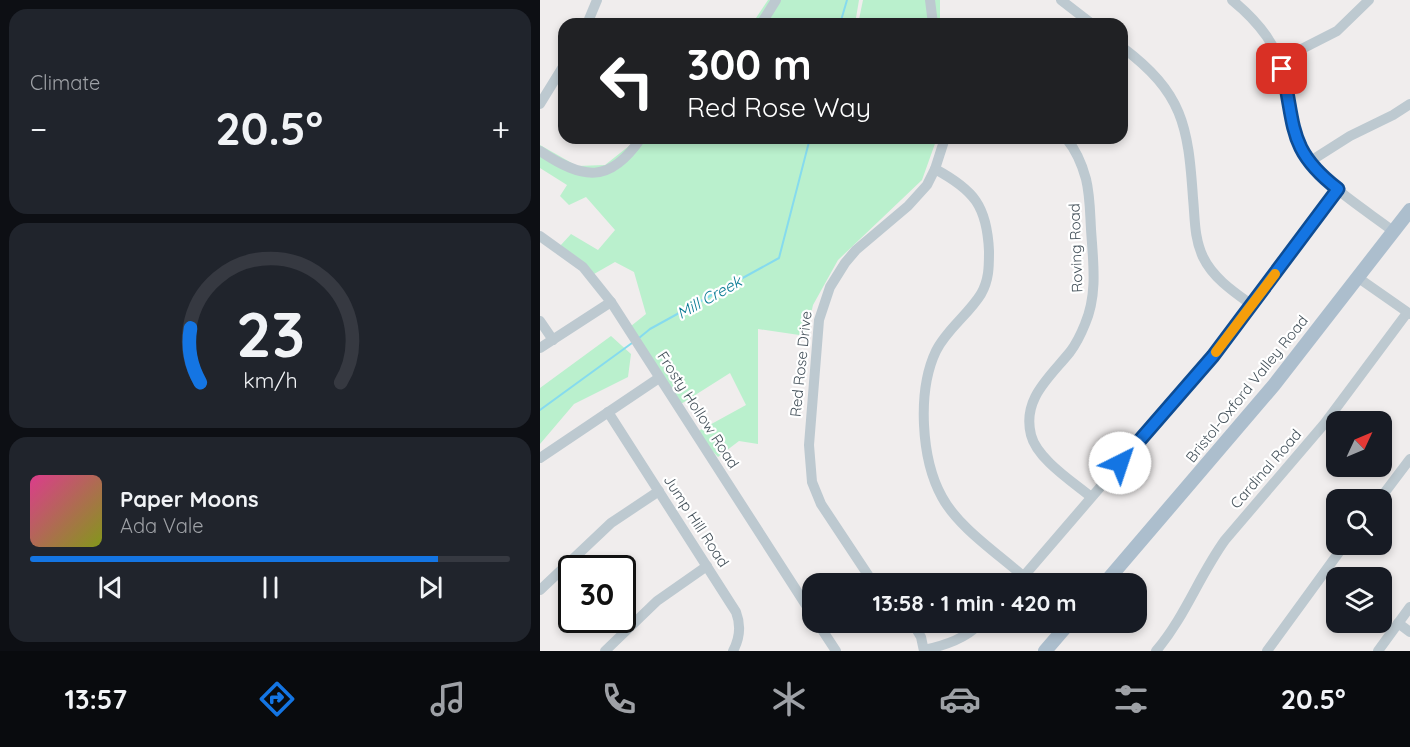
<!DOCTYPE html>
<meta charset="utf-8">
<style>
:root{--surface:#171b24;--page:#20242c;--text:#f1f3f6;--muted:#9ea1a6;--line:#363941;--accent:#1475e3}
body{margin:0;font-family:Quicksand,sans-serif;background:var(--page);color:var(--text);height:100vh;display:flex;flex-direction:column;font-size:22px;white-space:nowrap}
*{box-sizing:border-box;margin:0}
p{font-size:20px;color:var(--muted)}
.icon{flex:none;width:33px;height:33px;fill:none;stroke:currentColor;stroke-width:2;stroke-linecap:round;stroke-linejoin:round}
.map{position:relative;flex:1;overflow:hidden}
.details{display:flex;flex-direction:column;gap:9px;padding:9px;background:#0d0f14;width:540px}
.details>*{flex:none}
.guide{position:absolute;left:18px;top:18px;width:570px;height:126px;border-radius:18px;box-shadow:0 3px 9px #0003;background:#202124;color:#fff;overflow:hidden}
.needle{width:39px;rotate:46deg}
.buttons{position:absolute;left:786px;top:411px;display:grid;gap:12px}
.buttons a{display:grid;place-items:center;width:66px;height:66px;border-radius:12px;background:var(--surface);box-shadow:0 3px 9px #0003;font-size:30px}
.speed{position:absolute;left:18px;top:555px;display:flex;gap:12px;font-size:30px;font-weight:700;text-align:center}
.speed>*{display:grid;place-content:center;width:78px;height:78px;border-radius:50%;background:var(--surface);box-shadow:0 3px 9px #0003;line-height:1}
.speed .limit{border:3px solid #111;border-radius:9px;background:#fff;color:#111}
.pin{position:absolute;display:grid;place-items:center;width:51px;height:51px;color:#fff;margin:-26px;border-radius:12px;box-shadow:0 3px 9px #0006}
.me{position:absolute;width:66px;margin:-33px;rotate:41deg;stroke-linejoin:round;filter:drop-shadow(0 0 4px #0008)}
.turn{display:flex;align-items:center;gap:21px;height:126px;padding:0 30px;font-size:27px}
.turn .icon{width:78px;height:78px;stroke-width:2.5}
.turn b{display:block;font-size:42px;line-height:51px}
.big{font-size:45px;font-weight:700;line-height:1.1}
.details .widget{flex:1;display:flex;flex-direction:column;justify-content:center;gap:9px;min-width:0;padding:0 21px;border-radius:18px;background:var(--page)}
.details .dial{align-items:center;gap:0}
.dial svg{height:156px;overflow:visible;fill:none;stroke:var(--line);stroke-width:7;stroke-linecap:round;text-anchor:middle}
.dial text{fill:var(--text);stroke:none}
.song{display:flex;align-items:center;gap:18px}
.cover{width:72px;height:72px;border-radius:9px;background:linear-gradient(135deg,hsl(330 70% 55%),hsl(70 70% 35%))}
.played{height:6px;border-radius:3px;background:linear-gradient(90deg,var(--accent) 85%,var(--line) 85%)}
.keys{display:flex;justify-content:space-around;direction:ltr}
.heat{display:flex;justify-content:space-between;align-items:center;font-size:33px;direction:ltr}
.trip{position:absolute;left:262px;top:573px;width:345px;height:60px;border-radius:18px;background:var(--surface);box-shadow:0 3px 9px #0003;font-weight:700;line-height:60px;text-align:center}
.menu{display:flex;height:96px;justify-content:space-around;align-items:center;background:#090b0e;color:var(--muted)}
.menu .icon{width:42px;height:42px}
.menu .current{color:var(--accent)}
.menu b{font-size:27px;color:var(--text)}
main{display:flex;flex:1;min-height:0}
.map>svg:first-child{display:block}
</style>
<main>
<section class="details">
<div class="widget"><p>Climate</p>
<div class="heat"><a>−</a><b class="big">20.5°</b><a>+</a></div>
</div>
<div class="widget dial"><svg viewBox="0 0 100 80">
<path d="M14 69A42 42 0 1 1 86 69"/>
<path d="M14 69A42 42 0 0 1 9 41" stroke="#1475e3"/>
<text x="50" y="56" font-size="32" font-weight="700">23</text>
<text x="50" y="72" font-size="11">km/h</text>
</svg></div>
<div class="widget">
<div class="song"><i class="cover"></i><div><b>Paper Moons</b><p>Ada Vale</p></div></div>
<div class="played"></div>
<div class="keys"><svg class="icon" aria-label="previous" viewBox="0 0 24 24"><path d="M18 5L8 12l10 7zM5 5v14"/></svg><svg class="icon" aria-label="pause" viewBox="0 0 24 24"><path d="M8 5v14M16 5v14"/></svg><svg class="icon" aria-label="next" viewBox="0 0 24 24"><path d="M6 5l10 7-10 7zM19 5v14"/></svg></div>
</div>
</section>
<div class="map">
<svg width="870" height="651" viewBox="0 0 870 651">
<rect width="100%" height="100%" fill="#f0eded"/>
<g fill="#baf0cd">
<polygon points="228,0 319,0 315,24 212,24"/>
<polygon points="323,0 400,0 400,24 318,24"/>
<polygon points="99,138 397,138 382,180 298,260 273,305 266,336 218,329 218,444 199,441 178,457 155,433 206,405 190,373 141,404 91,326 106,314 94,272 75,262 54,274 20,246 31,234 58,250 75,230 46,197 29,205 20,196 27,185 0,168 0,145 37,166 65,165"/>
<polygon points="71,336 91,354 88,377 34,404 0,444 0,388"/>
</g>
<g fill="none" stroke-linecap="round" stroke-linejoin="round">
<g stroke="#86dbee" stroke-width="2">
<polyline points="300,24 307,0"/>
<polyline points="99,338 110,329 239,258 270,138"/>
<polyline points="0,410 92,343"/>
</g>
<g stroke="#bdc9d0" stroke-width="10">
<polyline points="390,0 393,24"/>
<polyline points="521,0 552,24"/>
<path d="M 692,0 C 719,22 739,47 746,82 C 750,105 750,128 761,149 C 779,182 823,208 853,231"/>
<polyline points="47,24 57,0"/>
<polyline points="221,24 236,0"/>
<path d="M 582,47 C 643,93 648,125 653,198 C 655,218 654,238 663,257 C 673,278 694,292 712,305"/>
<polyline points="740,60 797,31 829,0"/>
<polyline points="0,104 24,65"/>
<path d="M 526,138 C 535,149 542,164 546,179 C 550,195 550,212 551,229 C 553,261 558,294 545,324 C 541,334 536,344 530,352 C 509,378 482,399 491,435 C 497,459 533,482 551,497"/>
<path d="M 0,151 C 43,180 70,184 101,138"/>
<polyline points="769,162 810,136 853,115 870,104"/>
<path d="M 395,169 C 434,190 447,206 449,251 C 449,267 449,280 441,294 C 428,315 407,329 396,351 C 377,391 381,459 402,497 C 418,527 457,553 483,576"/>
<polyline points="0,236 43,267 71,302 273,616"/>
<polyline points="817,277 870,314"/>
<polyline points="0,321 13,340"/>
<polyline points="0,348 71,302"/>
<path d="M 68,412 L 196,612 C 201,625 200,638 193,651"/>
<polyline points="0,458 119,378"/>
<polyline points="839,500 870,459"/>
<polyline points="334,584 281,504 272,482 269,445 279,320 290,287 305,263 316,250 368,206 387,185 395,169 405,138"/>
<polyline points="477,584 673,356 798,189"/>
<polyline points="0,590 71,523 119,491"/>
<polyline points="277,622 296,651"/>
<polyline points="372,622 381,637 384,651"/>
<polyline points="858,623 870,632"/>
<path d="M 384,650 C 406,645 425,639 442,622"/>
<polyline points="65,651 117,601 167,566"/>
<path d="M 616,651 C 645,617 659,576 685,540 L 785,423 L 867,313"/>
<polyline points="727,651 805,544"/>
<polyline points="838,651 870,607"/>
</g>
<g stroke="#acbecd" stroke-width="14">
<polyline points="564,584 734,385 870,210"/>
<polyline points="505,651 530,622"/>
</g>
</g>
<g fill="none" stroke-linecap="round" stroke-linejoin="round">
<g stroke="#0d4c94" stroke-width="15">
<path id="route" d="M 580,463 L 673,356 L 798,189 C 746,149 756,125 742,69"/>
</g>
<use href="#route" stroke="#1475e3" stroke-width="10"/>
<polyline stroke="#f59e0b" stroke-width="10" points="676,352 735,274"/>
</g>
<g text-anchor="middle" stroke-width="4.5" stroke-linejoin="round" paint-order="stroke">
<g font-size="15" fill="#45525b" stroke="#fff">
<text transform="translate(536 248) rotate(-92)" y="5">Roving Road</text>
<text transform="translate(261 364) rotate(-84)" y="5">Red Rose Drive</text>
<text transform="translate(707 389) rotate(-51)" y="5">Bristol-Oxford Valley Road</text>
<text transform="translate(158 410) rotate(57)" y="5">Frosty Hollow Road</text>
<text transform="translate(726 469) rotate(-49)" y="5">Cardinal Road</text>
<text transform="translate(156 521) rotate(57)" y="5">Jump Hill Road</text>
</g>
<g font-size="16" font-style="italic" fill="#0a7b94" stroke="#fff">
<text transform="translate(169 297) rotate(-29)" y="6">Mill Creek</text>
</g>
</g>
</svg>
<div class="buttons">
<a><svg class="needle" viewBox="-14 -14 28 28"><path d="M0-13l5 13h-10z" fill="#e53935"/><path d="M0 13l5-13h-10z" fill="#9ea1a6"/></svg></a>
<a><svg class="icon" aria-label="search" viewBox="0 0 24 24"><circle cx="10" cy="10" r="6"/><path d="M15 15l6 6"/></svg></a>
<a><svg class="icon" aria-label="layers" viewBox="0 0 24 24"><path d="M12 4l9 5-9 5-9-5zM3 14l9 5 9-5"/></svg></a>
</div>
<div class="speed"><div class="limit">30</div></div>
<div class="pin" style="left:742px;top:69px;background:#d93025"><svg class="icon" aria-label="arrive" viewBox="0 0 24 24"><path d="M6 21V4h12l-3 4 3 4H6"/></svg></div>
<svg class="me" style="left:580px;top:463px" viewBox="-20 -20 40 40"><circle r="19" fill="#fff"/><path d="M0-13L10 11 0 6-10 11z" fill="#1475e3"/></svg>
<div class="trip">13:58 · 1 min · 420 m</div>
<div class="guide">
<div class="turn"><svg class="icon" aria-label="left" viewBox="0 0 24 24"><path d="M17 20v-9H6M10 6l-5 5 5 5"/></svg><div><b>300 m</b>Red Rose Way</div></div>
</div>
</div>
</main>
<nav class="menu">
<b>13:57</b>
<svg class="icon current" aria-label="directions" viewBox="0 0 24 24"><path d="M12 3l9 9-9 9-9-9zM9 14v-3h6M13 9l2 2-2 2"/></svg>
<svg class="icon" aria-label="music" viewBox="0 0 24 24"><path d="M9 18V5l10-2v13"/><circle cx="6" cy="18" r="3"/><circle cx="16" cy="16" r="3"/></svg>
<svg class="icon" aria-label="phone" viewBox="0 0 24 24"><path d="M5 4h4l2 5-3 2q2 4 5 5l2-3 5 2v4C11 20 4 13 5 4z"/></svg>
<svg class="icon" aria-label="climate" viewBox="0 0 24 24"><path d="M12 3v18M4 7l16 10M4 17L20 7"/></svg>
<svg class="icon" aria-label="car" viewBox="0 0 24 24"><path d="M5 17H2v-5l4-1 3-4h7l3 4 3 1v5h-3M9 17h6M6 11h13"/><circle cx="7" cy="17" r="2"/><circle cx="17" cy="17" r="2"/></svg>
<svg class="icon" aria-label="filters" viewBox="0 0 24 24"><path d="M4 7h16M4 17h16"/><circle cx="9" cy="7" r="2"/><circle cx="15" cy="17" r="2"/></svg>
<b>20.5°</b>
</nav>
